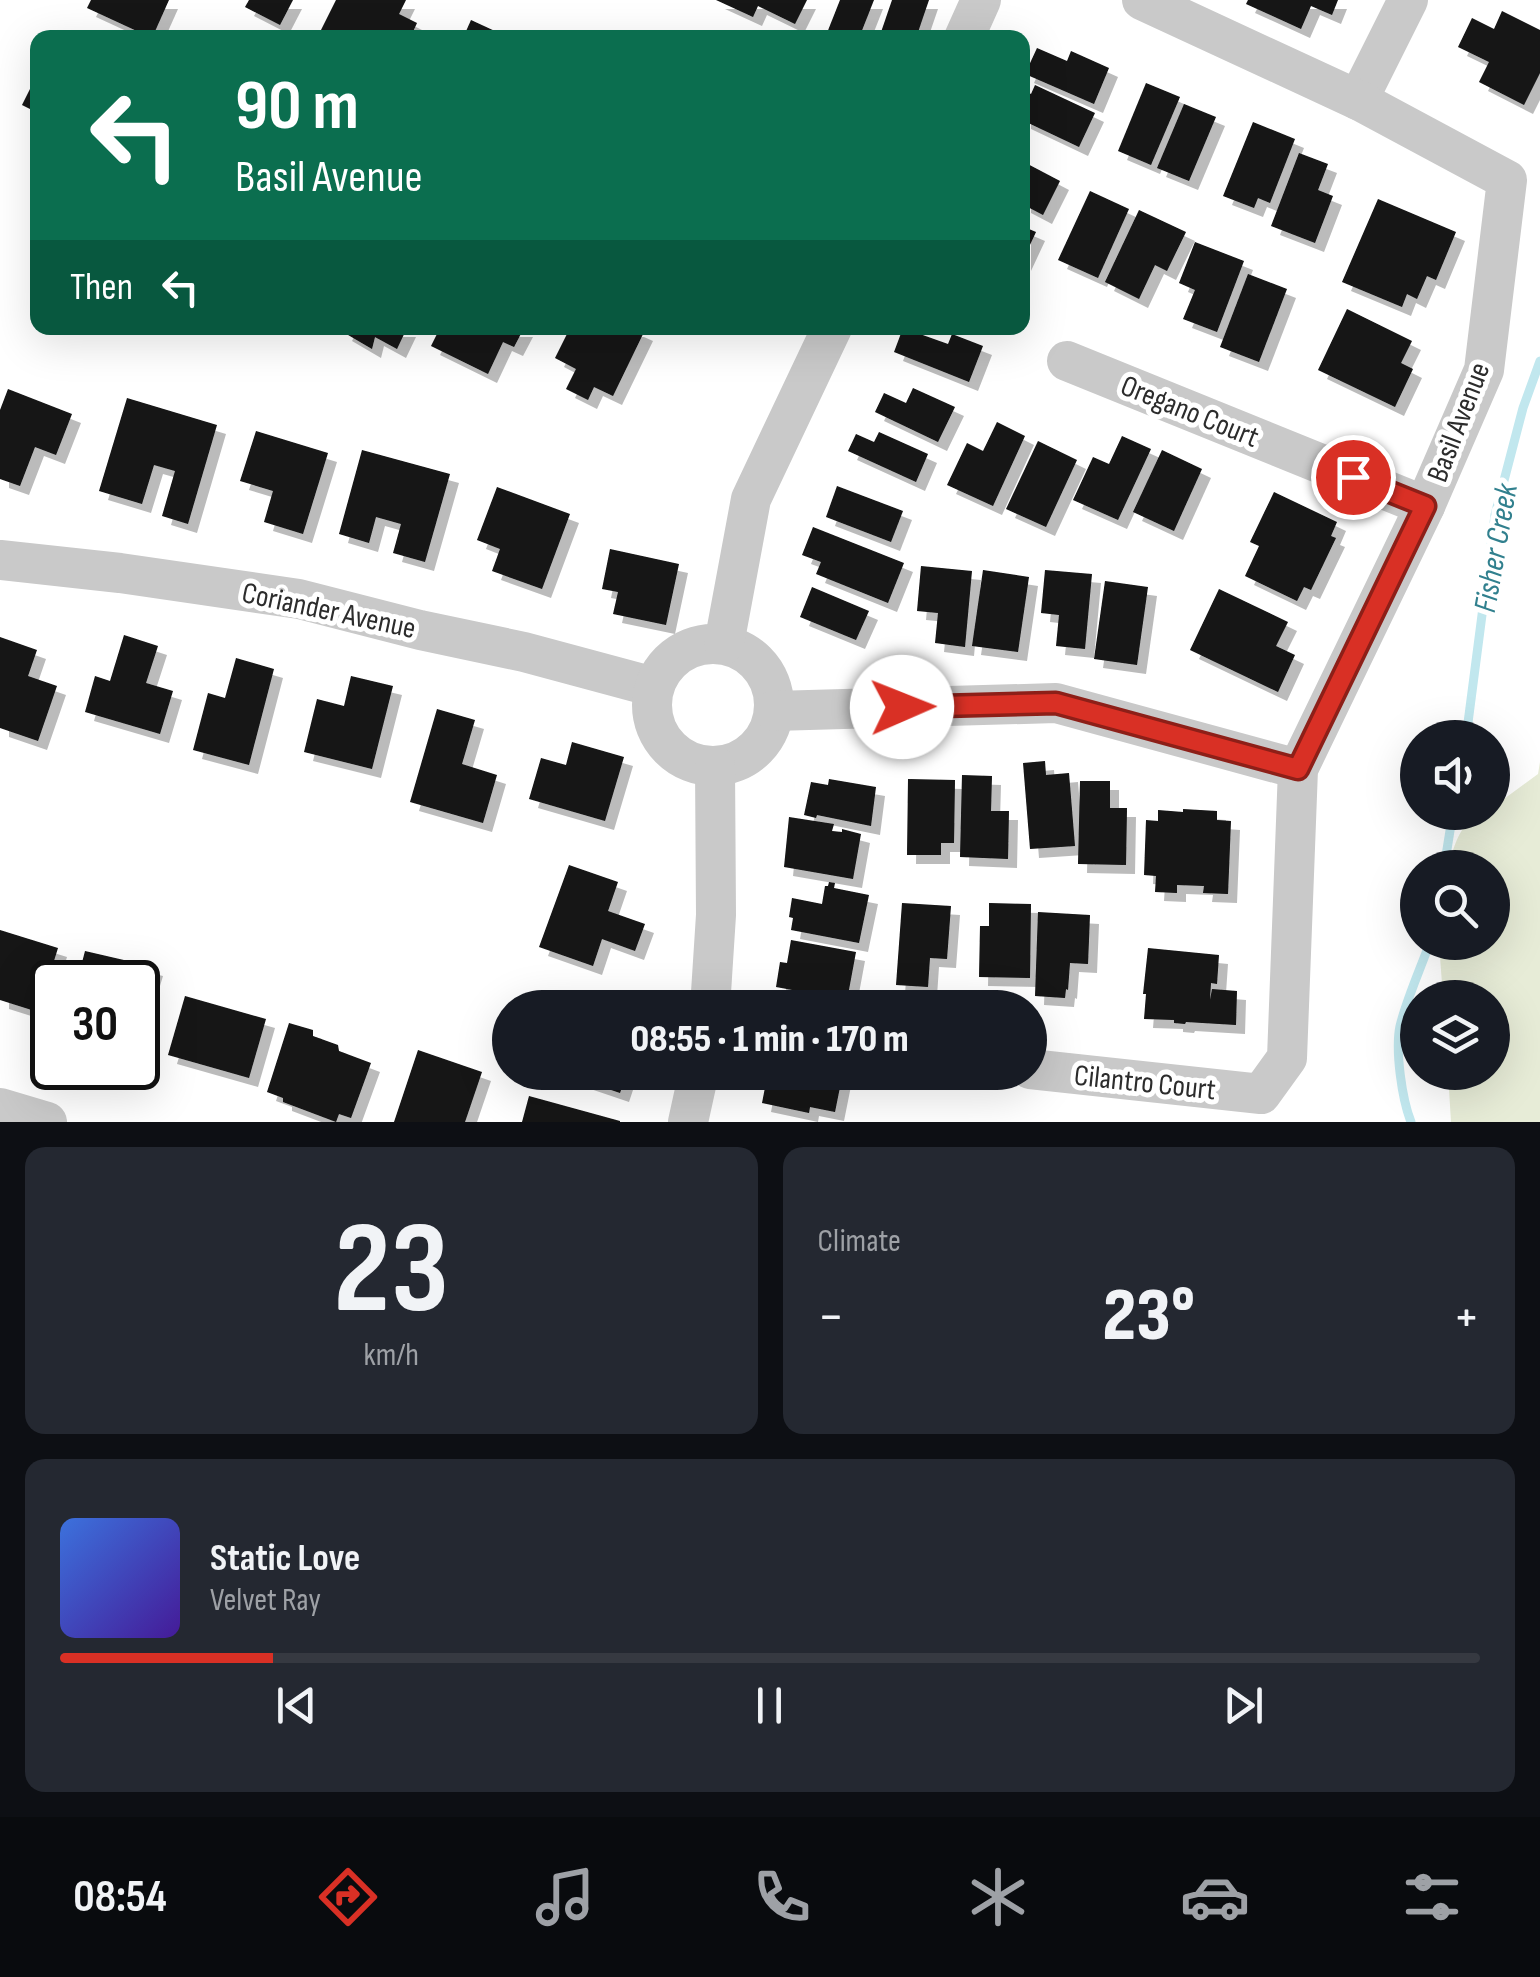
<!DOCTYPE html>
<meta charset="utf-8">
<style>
:root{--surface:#171b24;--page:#242831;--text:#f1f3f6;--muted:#9ea1a6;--line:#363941;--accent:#d93025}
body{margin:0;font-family:"Sofia Sans Condensed",sans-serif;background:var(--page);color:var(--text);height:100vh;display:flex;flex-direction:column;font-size:38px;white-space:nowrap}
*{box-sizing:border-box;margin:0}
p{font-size:32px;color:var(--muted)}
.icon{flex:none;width:55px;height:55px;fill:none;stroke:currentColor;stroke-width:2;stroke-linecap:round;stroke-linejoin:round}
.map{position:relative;height:1122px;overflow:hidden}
.sheet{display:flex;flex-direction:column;gap:25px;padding:25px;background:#0d0f14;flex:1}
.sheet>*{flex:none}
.top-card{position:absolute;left:30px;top:30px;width:1000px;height:305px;border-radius:20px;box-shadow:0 10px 40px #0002;background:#0b6e4f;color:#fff;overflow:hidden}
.fabs{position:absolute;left:1400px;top:720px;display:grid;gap:20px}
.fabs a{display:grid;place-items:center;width:110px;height:110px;border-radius:50%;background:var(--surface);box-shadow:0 10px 40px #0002;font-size:50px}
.speed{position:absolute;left:30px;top:960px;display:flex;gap:20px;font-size:50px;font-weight:700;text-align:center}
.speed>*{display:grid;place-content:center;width:130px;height:130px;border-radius:50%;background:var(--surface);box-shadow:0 10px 40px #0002;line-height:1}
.speed .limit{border:5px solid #111;border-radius:15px;background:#fff;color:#111}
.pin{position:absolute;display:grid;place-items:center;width:85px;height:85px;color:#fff;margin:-42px;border:5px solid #fff;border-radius:50%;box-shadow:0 2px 10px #0007}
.me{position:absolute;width:110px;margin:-55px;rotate:89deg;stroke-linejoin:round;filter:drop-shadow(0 0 8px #0008)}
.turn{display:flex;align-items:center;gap:35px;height:210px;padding:0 40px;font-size:45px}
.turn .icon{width:130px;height:130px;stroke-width:2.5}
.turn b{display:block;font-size:70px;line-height:85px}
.then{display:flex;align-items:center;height:95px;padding:0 40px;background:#0003;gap:20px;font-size:38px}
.big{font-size:75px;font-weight:800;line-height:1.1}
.sheet .card{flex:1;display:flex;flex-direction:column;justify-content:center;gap:15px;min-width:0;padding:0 35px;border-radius:20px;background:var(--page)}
.sheet .dial{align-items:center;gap:0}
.dial b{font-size:130px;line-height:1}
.song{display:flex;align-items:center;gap:30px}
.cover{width:120px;height:120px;border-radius:15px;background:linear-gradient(135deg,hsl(220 70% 55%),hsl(260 70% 35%))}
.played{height:10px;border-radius:5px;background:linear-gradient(90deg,var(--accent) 15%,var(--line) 15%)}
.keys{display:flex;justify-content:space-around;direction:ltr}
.heat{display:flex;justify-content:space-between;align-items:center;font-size:55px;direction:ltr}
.sheet .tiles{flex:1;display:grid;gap:25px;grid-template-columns:1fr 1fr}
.card:last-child{grid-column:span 2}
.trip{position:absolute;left:492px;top:990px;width:555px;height:100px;border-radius:50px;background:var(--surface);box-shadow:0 10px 40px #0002;font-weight:800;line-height:100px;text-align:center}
.tab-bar{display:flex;height:160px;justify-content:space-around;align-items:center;background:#090b0e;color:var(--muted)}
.tab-bar .icon{width:70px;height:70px}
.tab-bar .current{color:var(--accent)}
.tab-bar b{font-size:45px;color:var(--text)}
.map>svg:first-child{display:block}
</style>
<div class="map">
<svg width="1540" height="1122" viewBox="0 0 1540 1122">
<defs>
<filter id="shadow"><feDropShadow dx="9" dy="9" stdDeviation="0" flood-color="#0004"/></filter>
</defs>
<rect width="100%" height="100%" fill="#fff"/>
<path fill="#e7ecd7" d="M 1540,762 L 1540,1122 L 1451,1122 L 1448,1073 L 1492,1072 L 1492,998 L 1443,997 L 1439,943 L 1492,942 L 1492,868 L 1448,867 C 1455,843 1462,814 1492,812 L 1493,807 L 1538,774 Z"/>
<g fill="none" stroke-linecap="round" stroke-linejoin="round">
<g stroke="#c1e7ee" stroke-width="9">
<polyline points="1466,738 1495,515 1523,408 1540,361"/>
<polyline points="1444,868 1453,812"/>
<path d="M 1411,1122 C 1402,1099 1395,1051 1400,1026 C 1407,998 1420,970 1430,942"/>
</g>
</g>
<g fill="#131313" filter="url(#shadow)">
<polygon points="91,0 169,0 152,38 87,8"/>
<polygon points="249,0 293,0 280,25 245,7"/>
<polygon points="336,0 406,0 399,14 417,23 410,38 317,38"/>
<polygon points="716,0 807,0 795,24 758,6 753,17"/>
<polygon points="840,0 874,0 859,38 825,38"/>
<polygon points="892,0 929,0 916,38 879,38"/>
<polygon points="1248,0 1338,0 1332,15 1311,6 1301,29 1246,4"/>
<polygon points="1502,11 1540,30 1540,73 1524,105 1479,82 1489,62 1458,47 1472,18 1494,29"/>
<polygon points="471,20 510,38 463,38"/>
<polygon points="1037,48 1067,61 1071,51 1109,68 1094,104 1025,74"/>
<polygon points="38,73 38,113 22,105"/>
<polygon points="1146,83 1180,97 1151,165 1118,151"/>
<polygon points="1035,85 1095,113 1079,147 1022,120 1022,89 1031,94"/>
<polygon points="1184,104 1216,117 1189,181 1157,168"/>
<polygon points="1253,122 1295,139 1270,203 1258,198 1254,208 1223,196"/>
<polygon points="1299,153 1328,164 1318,190 1333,196 1315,243 1271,226"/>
<polygon points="1022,161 1060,181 1043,215 1022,204"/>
<polygon points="1090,191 1129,209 1098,278 1058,260"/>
<polygon points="1378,199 1456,232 1436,280 1427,276 1417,299 1407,294 1402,307 1342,282"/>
<polygon points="1139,210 1186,232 1167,271 1155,265 1139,299 1105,282"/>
<polygon points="1022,226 1036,232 1022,262"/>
<polygon points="1195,242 1244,261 1217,332 1183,319 1195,290 1179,283"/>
<polygon points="1248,274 1287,289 1259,362 1220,347"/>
<polygon points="1347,309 1412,341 1401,363 1413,369 1395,407 1318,370"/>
<polygon points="345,328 407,328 397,349 375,337 372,349 343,332"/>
<polygon points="440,328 524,328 514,347 503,342 488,374 431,346"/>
<polygon points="570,328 605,328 613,331 614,328 635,328 644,332 613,396 594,387 588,400 566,389 576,369 555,358"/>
<polygon points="903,328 948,344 952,334 983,346 969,382 894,352"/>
<polygon points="913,388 955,407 938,442 875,412 884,393 906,403"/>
<polygon points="8,389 72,414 56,455 35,447 20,486 0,479 0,410"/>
<polygon points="127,398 217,425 188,524 162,516 175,471 154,465 142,504 99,491"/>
<polygon points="997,422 1025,436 993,506 947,485 967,443 983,451"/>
<polygon points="256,431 328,453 303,534 264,522 273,491 240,481"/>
<polygon points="879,432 928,454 916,482 848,451 856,434 874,442"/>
<polygon points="1122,436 1151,449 1118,520 1073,500 1093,457 1109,464"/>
<polygon points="1038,441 1077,460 1046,527 1006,509"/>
<polygon points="362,450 450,474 425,562 393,553 401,524 376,517 369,543 339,534"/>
<polygon points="1162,450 1202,469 1174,531 1133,512"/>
<polygon points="837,486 903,511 891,542 826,517"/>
<polygon points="497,487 570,514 542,589 492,571 500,549 477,540"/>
<polygon points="1274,492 1337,522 1331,536 1336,538 1311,590 1304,587 1297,601 1245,576 1259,546 1250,542"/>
<polygon points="813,527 904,563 888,603 816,574 821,562 802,555"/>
<polygon points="610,549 679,564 666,625 613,614 618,592 602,589"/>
<polygon points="921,566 972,571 965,647 935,643 938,613 917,611"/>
<polygon points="983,570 1029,577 1018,652 972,646"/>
<polygon points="1045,570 1092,574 1085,649 1056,646 1059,615 1041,613"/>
<polygon points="1105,581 1148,587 1137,665 1094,659"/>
<polygon points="812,587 869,611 856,640 800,617"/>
<polygon points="1219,589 1288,622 1276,646 1295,655 1278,692 1190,650"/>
<polygon points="124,635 158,646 146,683 173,691 160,734 85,712 95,676 110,681"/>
<polygon points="0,637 37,650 28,676 57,686 38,741 0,728"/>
<polygon points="236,658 274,669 249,765 193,750 208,693 225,698"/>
<polygon points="351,676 393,686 372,769 304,752 317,699 344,706"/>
<polygon points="437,709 475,720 462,764 497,775 483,823 410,802"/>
<polygon points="572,742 624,757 605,821 529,799 541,758 566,765"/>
<polygon points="1045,761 1046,775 1069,773 1075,846 1030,849 1023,763"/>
<polygon points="962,775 992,776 991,811 1009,811 1008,859 960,857"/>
<polygon points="829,779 876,787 871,826 817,815 816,818 804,815 811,782 828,785"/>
<polygon points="908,779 955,780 954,843 941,843 941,855 907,855"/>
<polygon points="1080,781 1110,781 1110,808 1127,808 1126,865 1078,864"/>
<polygon points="1183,809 1217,811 1217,820 1231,821 1228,894 1203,893 1204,886 1177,885 1177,893 1155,892 1156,876 1144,875 1146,820 1158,821 1158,810 1183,812"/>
<polygon points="789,817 834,824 832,831 842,832 842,829 861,834 853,879 784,867"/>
<polygon points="569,865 618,882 608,911 645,924 635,951 602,939 593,966 539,947"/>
<polygon points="829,882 835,883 834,888 869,895 859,943 791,930 793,918 789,917 792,898 822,904 825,886 828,886"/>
<polygon points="902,903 951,906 947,959 930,958 928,987 896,985"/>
<polygon points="989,903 1031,904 1030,978 979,977 980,926 989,926"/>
<polygon points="1038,912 1090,915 1088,964 1070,963 1068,990 1066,989 1065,998 1035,996"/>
<polygon points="0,930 58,948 38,1012 0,1000"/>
<polygon points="791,940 856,952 848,995 826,991 825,996 776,987 780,962 787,963"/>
<polygon points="1148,948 1219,955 1217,984 1211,983 1210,1000 1212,989 1237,991 1236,1025 1186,1022 1185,1024 1174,1023 1174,1020 1144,1019 1146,994 1143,994"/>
<polygon points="85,951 154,967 138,1020 138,982 77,982"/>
<polygon points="185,996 266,1019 249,1078 168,1055"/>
<polygon points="289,1023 313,1030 313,1036 338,1045 339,1051 371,1063 351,1118 339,1114 336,1122 283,1102 283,1098 267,1092"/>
<polygon points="418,1050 482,1072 465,1122 394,1122"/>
<polygon points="558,1072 627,1072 620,1093"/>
<polygon points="768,1072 843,1072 835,1112 810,1107 809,1113 762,1103"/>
<polygon points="529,1096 620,1121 620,1122 522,1122"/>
</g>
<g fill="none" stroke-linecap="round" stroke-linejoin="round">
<g stroke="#c9c9c9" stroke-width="40">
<polyline points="964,38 981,0"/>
<polyline points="1358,100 1408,0"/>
<polyline points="1067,361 1425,506"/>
<polyline points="0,560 120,573 299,599 420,630 524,652 654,687"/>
<circle cx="713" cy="705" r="61"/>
<polyline points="724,644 751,499 832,328"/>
<polyline points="774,711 1056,703 1298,769"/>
<polyline points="710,1008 716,915 715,766"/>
<polyline points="1030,1069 1261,1094 1287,1058 1298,769 1425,506 1484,370 1507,180 1358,100 1142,0"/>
<polyline points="0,1108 47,1122"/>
<polyline points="688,1122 699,1072"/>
</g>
</g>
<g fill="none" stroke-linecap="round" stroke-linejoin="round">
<g stroke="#8d1f18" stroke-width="25">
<polyline id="route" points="902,707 1056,703 1298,769 1425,506 1353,477"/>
</g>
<use href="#route" stroke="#d93025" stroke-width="18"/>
</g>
<g text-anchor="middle" stroke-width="10" stroke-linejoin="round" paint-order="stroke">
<g font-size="30" fill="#2c2c2c" stroke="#fff">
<text transform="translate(1190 411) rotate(22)" y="10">Oregano Court</text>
<text transform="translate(1458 422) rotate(-69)" y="10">Basil Avenue</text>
<text transform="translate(329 610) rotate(12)" y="10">Coriander Avenue</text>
<text transform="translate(1145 1082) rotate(6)" y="10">Cilantro Court</text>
</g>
<g font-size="32" font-style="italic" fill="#31808e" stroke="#fff">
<text transform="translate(1495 548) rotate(-80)" y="11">Fisher Creek</text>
</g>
</g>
</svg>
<div class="fabs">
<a><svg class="icon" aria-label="sound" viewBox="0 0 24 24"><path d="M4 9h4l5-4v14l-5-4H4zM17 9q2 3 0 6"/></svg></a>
<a><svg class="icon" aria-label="search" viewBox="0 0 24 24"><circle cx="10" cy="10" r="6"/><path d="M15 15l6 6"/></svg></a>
<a><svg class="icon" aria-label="layers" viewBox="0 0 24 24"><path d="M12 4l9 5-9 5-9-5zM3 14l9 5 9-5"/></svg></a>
</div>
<div class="speed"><div class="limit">30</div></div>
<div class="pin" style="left:1353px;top:477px;background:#d93025"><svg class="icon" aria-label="arrive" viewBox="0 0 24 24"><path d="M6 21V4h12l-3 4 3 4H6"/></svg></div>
<svg class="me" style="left:902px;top:707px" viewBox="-20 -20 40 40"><circle r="19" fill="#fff"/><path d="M0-13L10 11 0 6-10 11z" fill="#d93025"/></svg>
<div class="trip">08:55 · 1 min · 170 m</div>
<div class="top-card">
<div class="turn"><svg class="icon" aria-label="left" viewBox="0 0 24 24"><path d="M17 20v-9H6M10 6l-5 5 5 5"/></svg><div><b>90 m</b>Basil Avenue</div></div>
<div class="then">Then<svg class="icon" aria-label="left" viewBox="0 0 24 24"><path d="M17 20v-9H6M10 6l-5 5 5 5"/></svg></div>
</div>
</div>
<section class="sheet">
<div class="tiles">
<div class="card dial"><b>23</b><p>km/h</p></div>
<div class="card"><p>Climate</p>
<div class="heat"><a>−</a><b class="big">23°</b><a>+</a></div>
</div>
<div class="card">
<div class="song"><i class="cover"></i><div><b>Static Love</b><p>Velvet Ray</p></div></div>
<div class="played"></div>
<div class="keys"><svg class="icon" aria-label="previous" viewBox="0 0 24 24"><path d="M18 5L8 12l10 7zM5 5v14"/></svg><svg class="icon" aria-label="pause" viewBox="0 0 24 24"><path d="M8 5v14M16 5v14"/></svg><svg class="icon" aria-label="next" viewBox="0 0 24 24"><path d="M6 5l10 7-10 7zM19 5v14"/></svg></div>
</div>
</div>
</section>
<nav class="tab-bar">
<b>08:54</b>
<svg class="icon current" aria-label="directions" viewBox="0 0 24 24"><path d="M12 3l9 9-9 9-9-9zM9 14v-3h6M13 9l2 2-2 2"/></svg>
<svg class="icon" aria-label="music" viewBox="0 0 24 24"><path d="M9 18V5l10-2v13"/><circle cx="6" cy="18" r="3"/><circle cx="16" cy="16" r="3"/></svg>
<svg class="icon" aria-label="phone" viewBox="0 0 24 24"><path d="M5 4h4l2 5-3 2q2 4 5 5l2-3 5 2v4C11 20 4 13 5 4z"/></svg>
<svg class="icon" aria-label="climate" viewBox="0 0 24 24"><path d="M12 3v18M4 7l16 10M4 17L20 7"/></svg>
<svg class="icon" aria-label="car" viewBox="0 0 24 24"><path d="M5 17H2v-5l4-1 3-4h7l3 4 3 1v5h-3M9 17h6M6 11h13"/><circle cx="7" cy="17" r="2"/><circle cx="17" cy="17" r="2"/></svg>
<svg class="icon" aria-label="filters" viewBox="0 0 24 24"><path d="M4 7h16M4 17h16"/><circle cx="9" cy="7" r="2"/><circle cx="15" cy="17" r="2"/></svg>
</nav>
